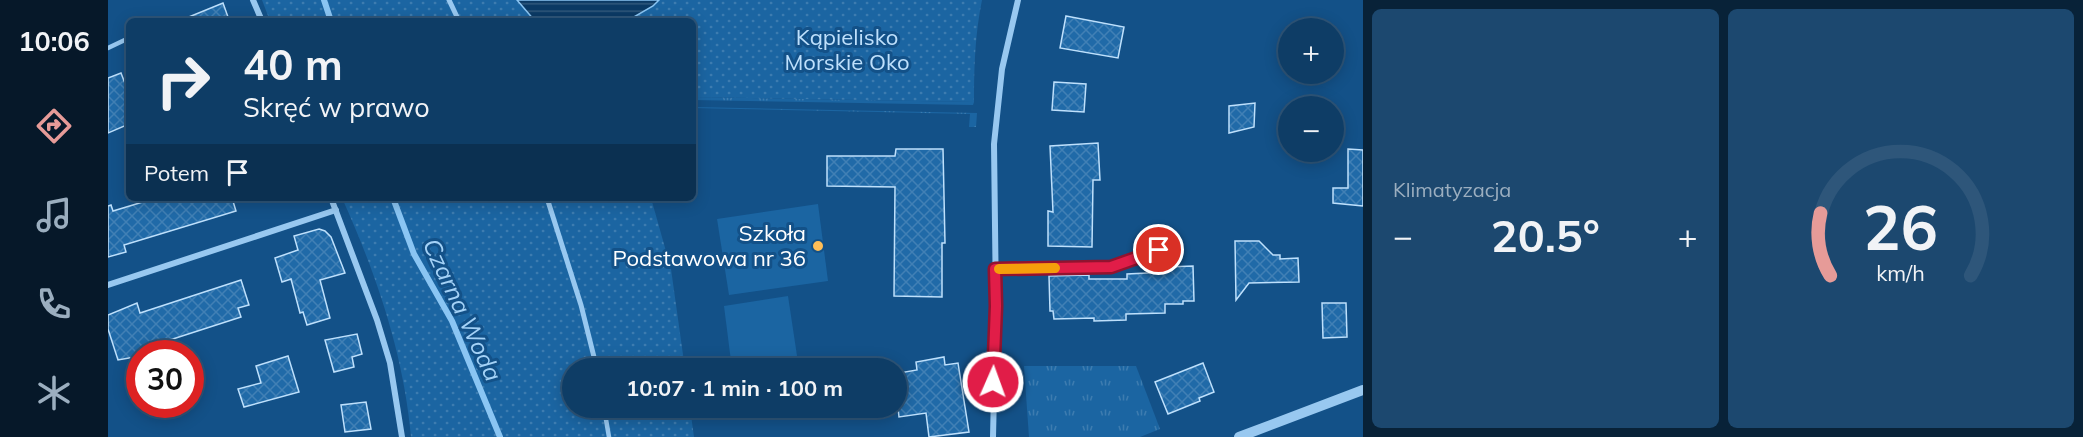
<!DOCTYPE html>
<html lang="pl">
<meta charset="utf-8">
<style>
:root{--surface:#0e3d66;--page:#1c486f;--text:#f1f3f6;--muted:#9baebf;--line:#2e567a;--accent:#e69b98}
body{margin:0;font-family:Mulish,sans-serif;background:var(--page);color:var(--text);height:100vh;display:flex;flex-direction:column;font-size:22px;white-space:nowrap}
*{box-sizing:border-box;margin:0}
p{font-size:20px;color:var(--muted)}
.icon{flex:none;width:33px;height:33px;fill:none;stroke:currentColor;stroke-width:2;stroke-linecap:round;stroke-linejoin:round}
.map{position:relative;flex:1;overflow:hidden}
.drawer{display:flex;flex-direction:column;gap:9px;padding:9px;background:#082238;width:720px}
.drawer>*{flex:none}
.guide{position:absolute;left:18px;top:18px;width:570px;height:183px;border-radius:9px;box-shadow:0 3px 15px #0003,0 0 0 2px var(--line);background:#0e3d66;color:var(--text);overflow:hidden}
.buttons{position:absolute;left:1170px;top:18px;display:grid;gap:12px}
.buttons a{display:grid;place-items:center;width:66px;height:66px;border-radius:50%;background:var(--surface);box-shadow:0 3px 15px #0003,0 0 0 2px var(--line);font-size:30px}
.speed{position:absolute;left:18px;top:340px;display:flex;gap:12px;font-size:30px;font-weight:700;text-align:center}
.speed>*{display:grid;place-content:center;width:78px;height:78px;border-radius:50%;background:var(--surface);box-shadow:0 3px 15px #0003,0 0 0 2px var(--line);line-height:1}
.speed .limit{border:9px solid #d22;background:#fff;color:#111}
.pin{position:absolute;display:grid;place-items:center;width:51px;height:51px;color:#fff;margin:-26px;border:3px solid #fff;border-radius:50%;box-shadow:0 2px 6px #0007}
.me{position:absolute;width:66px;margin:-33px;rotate:2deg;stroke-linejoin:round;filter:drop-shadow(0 0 4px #0008)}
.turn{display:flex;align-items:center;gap:21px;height:126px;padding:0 18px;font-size:27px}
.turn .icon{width:78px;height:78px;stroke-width:2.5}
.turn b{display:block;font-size:42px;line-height:51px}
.then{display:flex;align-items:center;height:57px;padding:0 18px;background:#0003;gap:12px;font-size:22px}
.big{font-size:45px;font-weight:700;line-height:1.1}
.drawer .widget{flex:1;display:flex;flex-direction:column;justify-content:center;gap:9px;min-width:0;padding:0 21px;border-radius:9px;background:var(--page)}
.drawer .dial{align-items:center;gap:0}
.dial svg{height:156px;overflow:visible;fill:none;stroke:var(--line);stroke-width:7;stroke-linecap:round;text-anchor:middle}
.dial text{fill:var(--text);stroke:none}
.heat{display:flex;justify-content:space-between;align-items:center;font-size:33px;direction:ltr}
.drawer .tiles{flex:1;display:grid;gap:9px;grid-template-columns:repeat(2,1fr)}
.trip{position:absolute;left:454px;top:358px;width:345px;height:60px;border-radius:30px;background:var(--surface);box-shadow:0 3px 15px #0003,0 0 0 2px var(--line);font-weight:700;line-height:60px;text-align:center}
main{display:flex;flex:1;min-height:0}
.tab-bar{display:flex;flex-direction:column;width:108px;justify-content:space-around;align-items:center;background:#061829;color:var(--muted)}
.tab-bar .icon{width:42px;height:42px}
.tab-bar .selected{color:var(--accent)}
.tab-bar b{font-size:27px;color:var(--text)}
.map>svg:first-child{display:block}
</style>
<main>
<nav class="tab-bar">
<b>10:06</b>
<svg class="icon selected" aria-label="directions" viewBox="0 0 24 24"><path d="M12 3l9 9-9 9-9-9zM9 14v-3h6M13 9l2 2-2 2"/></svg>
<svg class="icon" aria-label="music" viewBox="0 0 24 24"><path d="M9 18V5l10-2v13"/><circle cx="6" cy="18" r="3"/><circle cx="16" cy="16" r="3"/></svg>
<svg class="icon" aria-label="phone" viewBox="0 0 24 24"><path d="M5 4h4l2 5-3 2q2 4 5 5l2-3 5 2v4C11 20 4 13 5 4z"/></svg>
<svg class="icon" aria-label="climate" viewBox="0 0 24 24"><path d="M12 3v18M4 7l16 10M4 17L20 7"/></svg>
</nav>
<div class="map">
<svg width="1255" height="437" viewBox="0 0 1255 437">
<defs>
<pattern id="grass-tufts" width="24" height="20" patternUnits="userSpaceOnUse" patternTransform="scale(1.5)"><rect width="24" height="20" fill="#1b65a2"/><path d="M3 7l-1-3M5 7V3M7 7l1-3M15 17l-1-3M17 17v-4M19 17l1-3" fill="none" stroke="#3d7cb0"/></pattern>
<pattern id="park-dots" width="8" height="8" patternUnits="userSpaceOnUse" patternTransform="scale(1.5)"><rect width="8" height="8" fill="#1b65a2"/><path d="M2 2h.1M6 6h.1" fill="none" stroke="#3d7cb0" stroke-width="1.8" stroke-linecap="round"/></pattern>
<pattern id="water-rules" width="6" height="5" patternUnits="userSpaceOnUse" patternTransform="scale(1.5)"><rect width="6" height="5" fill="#0b3a65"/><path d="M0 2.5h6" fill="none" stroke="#30587c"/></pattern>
<pattern id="building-cross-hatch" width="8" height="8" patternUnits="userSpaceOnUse" patternTransform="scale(1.5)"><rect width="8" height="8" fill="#206aa8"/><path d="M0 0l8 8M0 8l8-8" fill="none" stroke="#4180b5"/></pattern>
</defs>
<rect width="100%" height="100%" fill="#135188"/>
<g fill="url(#grass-tufts)">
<polygon points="585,97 866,102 865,105 585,100"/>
<polygon points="585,107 869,113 868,127 861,127 862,114 585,108"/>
<polygon points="1028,366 1052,429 1032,437 921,437 916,366"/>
</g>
<g fill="url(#park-dots)">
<path d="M 154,0 L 874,0 C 867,34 866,67 866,102 L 585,97 L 585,21 L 162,21 Z"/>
<path d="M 234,198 L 543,198 L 563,269 L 577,369 L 465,369 L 465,408 L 582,408 L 586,437 L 303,437 C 296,355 268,273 234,198 Z"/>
</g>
<g fill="#1b65a2">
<polygon points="710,204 720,281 621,295 609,219"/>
<polygon points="680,296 691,369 624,369 616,306"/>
</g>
<polygon fill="url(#water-rules)" stroke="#8ac5f3" stroke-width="1.5" points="409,0 551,0 545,6 519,21 427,21"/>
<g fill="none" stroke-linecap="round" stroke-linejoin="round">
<g stroke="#8ac5f3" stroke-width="6">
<polyline points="216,0 223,21"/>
<polyline points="285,198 306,254 344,321 392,437"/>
</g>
</g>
<g fill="url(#building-cross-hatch)" stroke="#bee0fc" stroke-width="1.5">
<polygon points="115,3 120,17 111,21 71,21"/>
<polygon points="958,16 1016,27 1010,58 952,48"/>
<polygon points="13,73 21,94 21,124 0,133 0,78"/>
<polygon points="946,82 978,84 976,112 944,110"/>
<polygon points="1147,103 1146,127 1121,133 1121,106"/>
<polygon points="990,143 992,180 985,180 984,247 940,246 940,211 945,212 942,146"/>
<polygon points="788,149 835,149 837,243 834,243 834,297 786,296 787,187 719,186 719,156 787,156"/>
<polygon points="1240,149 1255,150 1255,206 1225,203 1225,188 1240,188"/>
<polygon points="48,198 124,198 128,211 16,245 18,252 0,257 0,206 3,205 5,211"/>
<polygon points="211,229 217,231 223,237 237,273 212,280 222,318 199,325 195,312 192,313 183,279 174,282 167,258 190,250 186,236"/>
<polygon points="1127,241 1151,241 1165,255 1172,255 1172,259 1190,258 1191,282 1141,283 1128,300"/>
<polygon points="1085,266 1086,301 1075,301 1075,304 1057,304 1057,313 1018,314 1018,320 986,321 986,318 946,319 945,311 942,311 941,276 981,275 981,279 1019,279 1019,274 1059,272 1058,267"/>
<polygon points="133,280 141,305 130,308 133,317 40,347 43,354 32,354 32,356 10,360 0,329 0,315 29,303 32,313"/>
<polygon points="1214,303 1238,303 1239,337 1215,338"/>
<polygon points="249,334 254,354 244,357 246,367 226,372 217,340"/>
<polygon points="180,356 191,392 136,407 130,389 153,383 148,366"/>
<polygon points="836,357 837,365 850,363 861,432 821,437 818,413 791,417 789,399 796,398 791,373 809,370 808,362"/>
<polygon points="1095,363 1106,392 1091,398 1092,401 1060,414 1047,382"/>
<polygon points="258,402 263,429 237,432 233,405"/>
</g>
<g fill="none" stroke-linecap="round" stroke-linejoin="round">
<g stroke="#98c8f0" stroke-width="4.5">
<polyline points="0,48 21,38"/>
<polyline points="887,269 1003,267 1051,250"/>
<polyline points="496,408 501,437"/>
</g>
<g stroke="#98c8f0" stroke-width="5">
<polyline points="341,0 351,21"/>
<polyline points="439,198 473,305 489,369"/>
</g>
<g stroke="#98c8f0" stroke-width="6">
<polyline points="145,0 154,21"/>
<polyline points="223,198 269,320 282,363 294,437"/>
<polyline points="0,285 228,210"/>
<polyline points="885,437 888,306 886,144 894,69 910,0"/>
</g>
<polyline stroke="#98c8f0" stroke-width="10" points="1131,437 1255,390"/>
</g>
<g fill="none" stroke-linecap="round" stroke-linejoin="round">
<g stroke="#92132f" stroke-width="15">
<polyline id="route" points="885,382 888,306 887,269 1003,267 1051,250"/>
</g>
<use href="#route" stroke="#e11d48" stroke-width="10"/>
<polyline stroke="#f59e0b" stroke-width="10" points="891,269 947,268"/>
</g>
<circle fill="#ffbe57" stroke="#135188" stroke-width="2" cx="710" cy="246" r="6"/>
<g text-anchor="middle" stroke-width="6" stroke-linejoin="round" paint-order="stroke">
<g font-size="22" fill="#bee0fc" stroke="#135188">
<text x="739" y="45">Kąpielisko<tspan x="739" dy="25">Morskie Oko</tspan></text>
</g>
<g font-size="22" fill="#fff" stroke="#135188" text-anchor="end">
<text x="698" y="241">Szkoła<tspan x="698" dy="25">Podstawowa nr 36</tspan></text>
</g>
<g font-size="24" font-style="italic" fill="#a4d2f7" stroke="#135188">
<text transform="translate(354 310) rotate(65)" y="8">Czarna Woda</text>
</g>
</g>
</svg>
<div class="buttons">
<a>+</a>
<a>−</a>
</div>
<div class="speed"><div class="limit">30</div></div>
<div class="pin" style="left:1051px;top:250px;background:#d93025"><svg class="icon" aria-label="arrive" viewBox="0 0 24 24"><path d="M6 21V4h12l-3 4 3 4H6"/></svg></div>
<svg class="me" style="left:885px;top:382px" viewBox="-20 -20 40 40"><circle r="17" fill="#e11d48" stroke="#fff" stroke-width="3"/><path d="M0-11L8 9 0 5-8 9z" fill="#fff"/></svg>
<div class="trip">10:07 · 1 min · 100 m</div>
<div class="guide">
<div class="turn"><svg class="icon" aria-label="right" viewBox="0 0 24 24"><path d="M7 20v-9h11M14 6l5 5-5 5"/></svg><div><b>40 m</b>Skręć w prawo</div></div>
<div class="then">Potem<svg class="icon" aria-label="arrive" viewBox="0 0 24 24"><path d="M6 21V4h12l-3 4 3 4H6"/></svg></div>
</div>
</div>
<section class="drawer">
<div class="tiles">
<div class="widget"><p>Klimatyzacja</p>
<div class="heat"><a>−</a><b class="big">20.5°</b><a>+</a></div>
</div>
<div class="widget dial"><svg viewBox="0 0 100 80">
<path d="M14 69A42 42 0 1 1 86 69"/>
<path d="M14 69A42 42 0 0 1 9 37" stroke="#e69b98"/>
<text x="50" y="56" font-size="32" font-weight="700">26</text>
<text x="50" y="72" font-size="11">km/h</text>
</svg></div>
</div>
</section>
</main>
